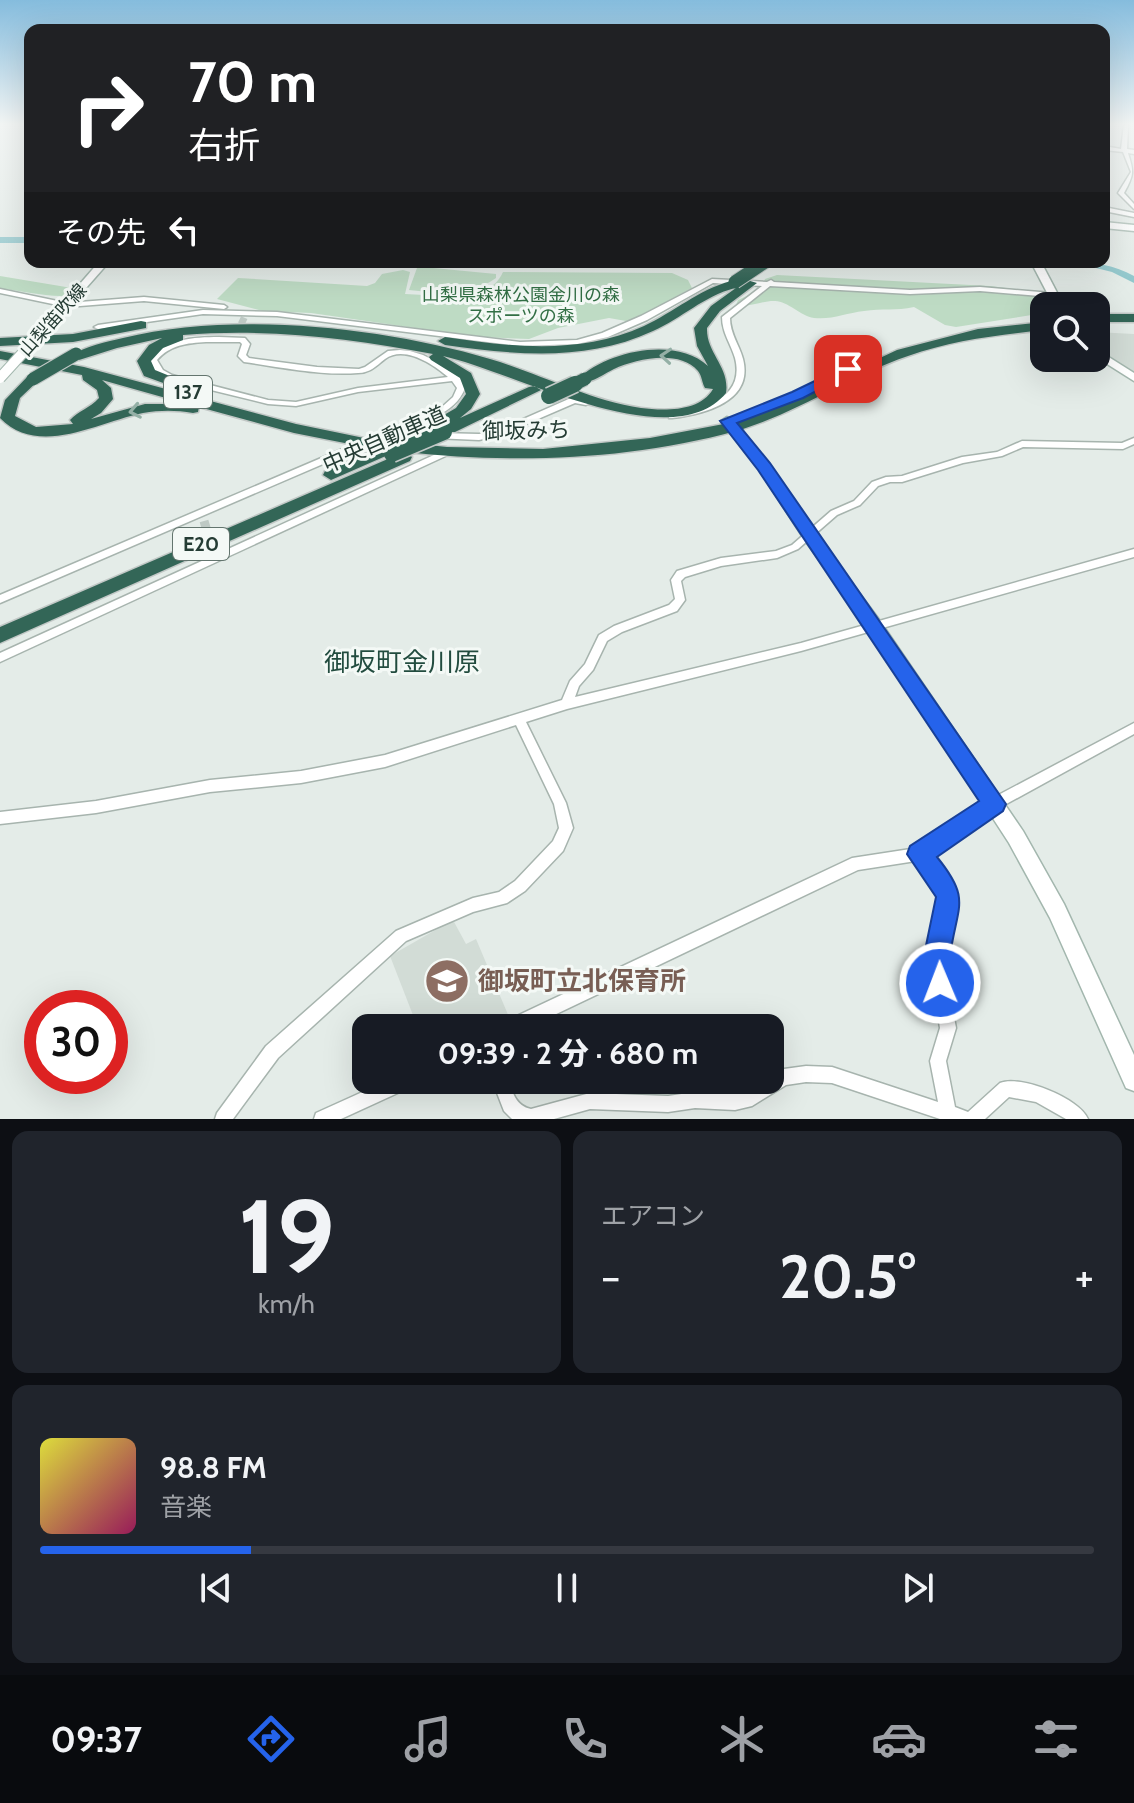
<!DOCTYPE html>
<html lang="ja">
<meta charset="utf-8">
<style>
:root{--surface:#171b24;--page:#20242c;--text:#f1f3f6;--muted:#9ea1a6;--line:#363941;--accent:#2563eb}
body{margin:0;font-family:Cabin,"Noto Sans JP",sans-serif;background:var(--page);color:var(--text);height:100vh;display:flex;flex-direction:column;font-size:30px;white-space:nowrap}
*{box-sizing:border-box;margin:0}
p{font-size:26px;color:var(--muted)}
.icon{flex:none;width:44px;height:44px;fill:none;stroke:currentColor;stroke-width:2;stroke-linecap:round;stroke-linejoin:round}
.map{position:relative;height:1119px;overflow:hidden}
.drawer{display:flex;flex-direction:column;gap:12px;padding:12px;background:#0d0f14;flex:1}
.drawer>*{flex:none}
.guide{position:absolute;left:24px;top:24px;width:1086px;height:244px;border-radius:16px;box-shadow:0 8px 32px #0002;background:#202124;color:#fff;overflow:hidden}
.fabs{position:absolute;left:1030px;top:292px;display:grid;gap:16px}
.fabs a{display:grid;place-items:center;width:80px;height:80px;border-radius:16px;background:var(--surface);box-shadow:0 8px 32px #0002;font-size:40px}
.speed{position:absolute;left:24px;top:990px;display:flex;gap:16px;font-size:40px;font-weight:700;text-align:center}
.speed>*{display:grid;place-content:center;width:104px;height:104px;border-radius:50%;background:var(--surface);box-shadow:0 8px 32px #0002;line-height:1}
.speed .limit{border:12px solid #d22;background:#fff;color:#111}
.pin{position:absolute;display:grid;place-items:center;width:68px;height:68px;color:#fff;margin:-34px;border-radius:16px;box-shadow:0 4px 12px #0006}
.me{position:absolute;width:88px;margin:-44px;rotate:359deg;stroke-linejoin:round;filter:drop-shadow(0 0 6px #0008)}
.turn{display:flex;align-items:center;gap:28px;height:168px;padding:0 32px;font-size:36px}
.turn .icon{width:104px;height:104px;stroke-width:2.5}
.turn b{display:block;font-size:56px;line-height:68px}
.then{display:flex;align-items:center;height:76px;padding:0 32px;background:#0003;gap:16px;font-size:30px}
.big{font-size:60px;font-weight:800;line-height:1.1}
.drawer .tile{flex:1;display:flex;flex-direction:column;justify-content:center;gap:12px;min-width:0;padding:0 28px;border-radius:16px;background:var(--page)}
.drawer .dial{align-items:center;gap:0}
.dial b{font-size:104px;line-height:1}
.song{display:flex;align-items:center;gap:24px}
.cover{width:96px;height:96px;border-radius:12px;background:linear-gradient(135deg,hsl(60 70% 55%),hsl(330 70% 35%))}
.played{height:8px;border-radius:4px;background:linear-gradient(90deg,var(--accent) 20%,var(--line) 20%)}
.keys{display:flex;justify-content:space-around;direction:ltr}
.heat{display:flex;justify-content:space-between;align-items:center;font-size:44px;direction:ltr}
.drawer .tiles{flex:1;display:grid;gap:12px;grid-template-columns:1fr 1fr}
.tile:last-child{grid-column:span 2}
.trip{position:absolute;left:352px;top:1014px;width:432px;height:80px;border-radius:16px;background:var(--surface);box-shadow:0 8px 32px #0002;font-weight:800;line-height:80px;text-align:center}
.dock{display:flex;height:128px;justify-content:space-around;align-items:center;background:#090b0e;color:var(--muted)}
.dock .icon{width:56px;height:56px}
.dock .active{color:var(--accent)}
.dock b{font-size:36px;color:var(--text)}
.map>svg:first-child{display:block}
</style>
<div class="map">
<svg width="1134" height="1119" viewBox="0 0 1134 1119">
<rect width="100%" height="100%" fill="#e4ece8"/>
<g fill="#d2dcd6">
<polygon points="1096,332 1134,334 1134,373 1113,359 1096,340"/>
<polygon points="453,920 466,944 476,939 509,1017 489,1028 418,1028 390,956"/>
</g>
<g fill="#bedbc4">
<path d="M 423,267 L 496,274 L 496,278 C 468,298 441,293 409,290 L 417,268 Z"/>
<path d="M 403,270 L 410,272 L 405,294 C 434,295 489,305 503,272 L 672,273 L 688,280 L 692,288 L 637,318 L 626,321 L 609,318 L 558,328 L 529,339 L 478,337 L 311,313 L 263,311 L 217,299 L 238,278 L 367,286 L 375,283 L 382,274 Z"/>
<path d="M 777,275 L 990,286 L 1022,290 L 1050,299 L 1052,306 L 1044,306 L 1044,313 L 956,327 L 945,325 L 914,307 C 896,311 882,308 864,311 C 846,313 832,320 814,318 C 800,316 787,300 774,301 C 760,301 750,308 736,305 L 738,300 L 762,289 L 765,279 Z"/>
<path d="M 0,276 L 72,288 L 65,296 C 44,297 22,290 0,289 Z"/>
</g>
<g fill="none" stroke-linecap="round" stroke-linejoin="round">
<g fill="#90c7cc" fill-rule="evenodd">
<rect x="0" y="237" width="30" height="6"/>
<path d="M 1072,262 C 1095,262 1114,265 1134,276 L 1134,283 L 1112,272 Z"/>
</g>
<polyline stroke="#bec9c4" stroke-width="7" stroke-dasharray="7 3" stroke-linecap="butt" points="237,333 245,316"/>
<polyline stroke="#bec9c4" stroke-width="9" stroke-dasharray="9 4" stroke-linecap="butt" points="204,521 213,551"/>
<g stroke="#a7b4ae" stroke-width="3">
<g id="street">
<path d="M 1124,125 L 1128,125 L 1127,149 L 1134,150 L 1134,154 L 1128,153 C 1134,172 1134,175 1124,193 L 1134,204 L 1134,209 L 1118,193 L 1131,172 L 1123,152 L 1104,150 L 1104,146 L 1121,149 Z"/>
<polygon points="1104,207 1134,213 1134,217 1104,211"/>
<path d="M 712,279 L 767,282 L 771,280 L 774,282 L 910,290 L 980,287 L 1052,293 L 1055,295 L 1052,297 L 980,291 L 910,294 L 770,286 L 730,318 C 730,334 739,344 743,359 C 754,402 704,414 672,418 L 669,418 L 669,414 C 699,409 746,401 735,358 C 731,344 722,333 722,317 L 762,286 L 713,283 L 647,320 L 608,337 L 577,344 L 520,346 L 277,316 L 203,314 L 98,329 L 94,327 L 98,325 L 203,310 L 277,312 L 520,342 L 577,340 L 602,333 L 641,316 Z"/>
<polygon points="0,289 67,303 144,297 224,305 227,307 224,309 144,301 67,307 0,293"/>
<path d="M 219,337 L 245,338 L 250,344 L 246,355 L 249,358 L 317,367 L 359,369 L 365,367 L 388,351 L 400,350 L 410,351 L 423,355 L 443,365 L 459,376 L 465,388 C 455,415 422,421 398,432 L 479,434 L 496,431 L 571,398 L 589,401 L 590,403 L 586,405 L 575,403 L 501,435 L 479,440 L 388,436 L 0,603 L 0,595 L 443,406 L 453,397 L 457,388 L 452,381 L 358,392 L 296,406 L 268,404 L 166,379 L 157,374 L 149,360 C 167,339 193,337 219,337 ZM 206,342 L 240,342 L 242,344 L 238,356 L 244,362 C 280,367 322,376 358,373 C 370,373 376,366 385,359 C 404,345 433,364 448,377 L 358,388 L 296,402 L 268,400 L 172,375 L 163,370 L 157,360 C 170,345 187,343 206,342 Z"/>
<polygon points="1134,438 1134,444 1123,449 1023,447 1002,456 963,463 902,482 890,482 878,486 860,505 837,515 798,549 777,558 721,566 685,577 681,581 685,600 677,611 622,632 607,641 593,670 579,686 575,697 801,643 1134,549 1134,557 801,651 567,709 526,722 566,803 573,828 563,851 525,891 507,903 473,912 406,941 278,1058 233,1119 215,1119 217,1113 266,1046 396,931 473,898 499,892 515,881 553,841 559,828 554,804 516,725 385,767 301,783 210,792 96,813 0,824 0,812 96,801 210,780 301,771 385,755 562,700 570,681 585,664 599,635 614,626 669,605 675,599 671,580 677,571 721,558 776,551 792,545 831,511 854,501 872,482 886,477 902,476 962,457 997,452 1022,441 1122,443"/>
<polygon points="447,449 451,452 450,454 0,662 0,653"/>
<path d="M 1134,723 L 1134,734 L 999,808 L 929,855 L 951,883 L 956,897 L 943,960 L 956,1028 L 946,1061 L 955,1107 L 968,1112 L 1000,1083 C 1021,1075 1079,1098 1088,1119 L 1066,1119 L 1036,1102 L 1009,1097 L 985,1119 L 940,1119 L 832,1083 L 806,1082 L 786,1085 L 752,1106 L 735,1110 L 695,1108 L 668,1112 L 590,1109 L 554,1119 L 512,1119 L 504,1111 L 492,1080 L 508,1080 C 513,1093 516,1106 531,1109 L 590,1093 L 668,1096 L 695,1092 L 735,1094 L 743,1092 L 764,1080 L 770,1080 L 770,1076 L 784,1069 L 806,1066 L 832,1067 L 938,1102 L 930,1061 L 940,1028 L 929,960 L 942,897 L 940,892 L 916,861 L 858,870 L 527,1028 L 502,1028 L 504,1022 L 852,858 L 917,848 L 989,800 Z"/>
<polygon points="389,1080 415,1080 413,1086 341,1119 314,1119 316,1113"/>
</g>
</g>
<g stroke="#a3b7ae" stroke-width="3">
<g id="secondary">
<polygon points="1104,222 1134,225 1134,231 1104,228"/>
<polygon points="99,262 109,262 64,313 58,313 58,309"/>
<polygon points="1031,262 1041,262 1064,306 1054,306"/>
<polygon points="1096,349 1134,373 1134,381 1096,357"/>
<polygon points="727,417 731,419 768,463 814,533 880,621 1023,831 1064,904 1134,1055 1134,1091 1126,1088 1050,918 1009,843 870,629 804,539 759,469 721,421"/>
</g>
</g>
<g stroke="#c2c8c6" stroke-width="3">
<g id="highway">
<path d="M 747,280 L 757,283 L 720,311 L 707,328 C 706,353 730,367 726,393 C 672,459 512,371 443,356 L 471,373 L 480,394 L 471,409 L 460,418 L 529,387 L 534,386 L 541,390 L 455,432 L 445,432 L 443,428 L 430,434 L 422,429 L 425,426 L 456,408 L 466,394 L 460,378 L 431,360 L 429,357 L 433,354 C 351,338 267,328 183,335 L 183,340 L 163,348 L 151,361 L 155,370 L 182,381 L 182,387 L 177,388 L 144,376 L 137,361 L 149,345 L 162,338 L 117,348 L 79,360 L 72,356 C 84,346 107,342 123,338 C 234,311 382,327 490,359 C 541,374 588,400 641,408 C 664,411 700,412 713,389 L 705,388 C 702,383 702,376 698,371 C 679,349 636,359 614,369 C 603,374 592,384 580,382 L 578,379 C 607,351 676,336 708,366 L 697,346 L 694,328 L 711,306 Z"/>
<path d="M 731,281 L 735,282 L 735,288 C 704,296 682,318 653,331 C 586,362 516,355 445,345 L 438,341 L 445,337 C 512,347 580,355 644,326 C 674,312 698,290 731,281 Z"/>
<rect x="1096" y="314" width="38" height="8"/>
<polygon points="141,321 146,322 146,328 73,342 0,346 0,338 73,334"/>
<path d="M 1044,322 L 1044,330 C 998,335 952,340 908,356 C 849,376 796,414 736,431 C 630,460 514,464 405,452 L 412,457 L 410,461 L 0,643 L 0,627 L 404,452 L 389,451 L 388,455 L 331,480 L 323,475 L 325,471 L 375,449 L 294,433 L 199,407 L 198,412 L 193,413 C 176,410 160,410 143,413 C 98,422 39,458 0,418 L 5,400 L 28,376 L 38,376 L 40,379 L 20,398 L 15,416 L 36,427 L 73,424 L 70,420 C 78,411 90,408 99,398 L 97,390 L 83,380 L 82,375 L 0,359 L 0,351 L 84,367 L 296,424 L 364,438 L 447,447 L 543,449 L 650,438 L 729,423 L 797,397 L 897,350 L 978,329 ZM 102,380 L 187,404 L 145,404 L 91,419 L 101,413 L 113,399 L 111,388 Z"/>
</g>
</g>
<use href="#street" fill="#fff" fill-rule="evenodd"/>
<use href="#secondary" fill="#fff" fill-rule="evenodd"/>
<use href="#highway" fill="#336657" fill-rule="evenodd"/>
<g stroke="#a3b7ae" stroke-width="12" stroke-linecap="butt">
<polyline id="secondary-bridge" points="0,378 61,311"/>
</g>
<g stroke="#c2c8c6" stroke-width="15" stroke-linecap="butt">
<g id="highway-bridge-far1">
<polyline points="735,282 765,262"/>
<polyline points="33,379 76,354"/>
<polyline points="571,386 585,379"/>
</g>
</g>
<g stroke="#c2c8c6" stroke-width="19" stroke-linecap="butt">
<g id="highway-bridge">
<polyline points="549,396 575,384"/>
<polyline points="392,454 444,432"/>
</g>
</g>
<use href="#secondary-bridge" stroke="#fff" stroke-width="10"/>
<use href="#highway-bridge-far1" stroke="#336657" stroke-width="13"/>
<use href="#highway-bridge" stroke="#336657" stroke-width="16"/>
</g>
<defs><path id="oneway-chevron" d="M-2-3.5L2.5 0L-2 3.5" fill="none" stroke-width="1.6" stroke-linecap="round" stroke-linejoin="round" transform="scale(2)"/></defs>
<g stroke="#94b0a6">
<use href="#oneway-chevron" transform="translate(666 356) rotate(-176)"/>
<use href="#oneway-chevron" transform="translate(135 411) rotate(169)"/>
</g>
<linearGradient id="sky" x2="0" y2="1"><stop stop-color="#85bcdd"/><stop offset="0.44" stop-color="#f3f6f5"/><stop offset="1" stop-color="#f3f6f5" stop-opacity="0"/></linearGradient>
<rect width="1134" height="282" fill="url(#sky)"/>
<path fill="#2563eb" stroke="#184099" stroke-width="2" d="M 848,365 L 855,369 L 853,372 L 803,398 L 737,423 L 770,463 L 1006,804 L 1003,811 L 937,857 C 972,900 957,905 950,956 C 948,969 955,979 950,992 L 940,996 L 930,992 L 923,960 L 936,897 L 907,854 L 910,846 L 979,801 L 758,470 L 720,421 L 792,392 Z"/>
<defs>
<g id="school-disc" transform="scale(2.3)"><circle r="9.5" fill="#8d6e63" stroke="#f4f9f6"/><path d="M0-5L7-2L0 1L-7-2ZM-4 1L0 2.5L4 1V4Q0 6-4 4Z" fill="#fff"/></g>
</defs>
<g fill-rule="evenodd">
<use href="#school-disc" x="447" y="981"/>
</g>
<g text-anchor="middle" stroke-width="6" stroke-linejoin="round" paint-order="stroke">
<g font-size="18" fill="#326f45" stroke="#f4f9f6">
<text x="521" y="301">山梨県森林公園金川の森<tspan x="521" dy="21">スポーツの森</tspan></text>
</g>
<g font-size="18" fill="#253c34" stroke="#f4f9f6">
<text transform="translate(53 320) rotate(-48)" y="6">山梨笛吹線</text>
</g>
<g fill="#f4f9f6" stroke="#63756e" stroke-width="2">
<rect x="164" y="376" width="48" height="32" rx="6"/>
<rect x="173" y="528" width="56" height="32" rx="6"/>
</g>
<g font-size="20" font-weight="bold" fill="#253c34">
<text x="188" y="399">137</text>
<text x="201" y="551">E20</text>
</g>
<g font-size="22" fill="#253c34" stroke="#f4f9f6">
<text transform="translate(526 430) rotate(-1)" y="8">御坂みち</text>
<text transform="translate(384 439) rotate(-24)" y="8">中央自動車道</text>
</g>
<g font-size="26" fill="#224c3f" stroke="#f4f9f6">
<text x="402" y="671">御坂町金川原</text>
</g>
<g font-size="26" font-weight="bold" fill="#785e54" stroke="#f4f9f6" text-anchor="start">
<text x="478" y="990">御坂町立北保育所</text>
</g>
</g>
</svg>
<div class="fabs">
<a><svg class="icon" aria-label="search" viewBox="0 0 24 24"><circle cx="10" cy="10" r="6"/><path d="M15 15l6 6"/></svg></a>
</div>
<div class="speed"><div class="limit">30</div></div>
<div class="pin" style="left:848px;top:369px;background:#d93025"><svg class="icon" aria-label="arrive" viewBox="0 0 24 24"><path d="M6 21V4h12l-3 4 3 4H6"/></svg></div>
<svg class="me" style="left:940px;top:983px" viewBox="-20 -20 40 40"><circle r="17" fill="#2563eb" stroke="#fff" stroke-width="3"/><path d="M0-11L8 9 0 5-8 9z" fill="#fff"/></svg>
<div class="trip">09:39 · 2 分 · 680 m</div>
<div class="guide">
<div class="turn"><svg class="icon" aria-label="right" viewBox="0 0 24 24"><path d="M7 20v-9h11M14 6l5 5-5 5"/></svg><div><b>70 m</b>右折</div></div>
<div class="then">その先<svg class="icon" aria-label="left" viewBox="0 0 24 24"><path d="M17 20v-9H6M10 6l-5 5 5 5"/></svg></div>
</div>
</div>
<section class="drawer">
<div class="tiles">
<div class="tile dial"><b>19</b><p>km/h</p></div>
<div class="tile"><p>エアコン</p>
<div class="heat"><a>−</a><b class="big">20.5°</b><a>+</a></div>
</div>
<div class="tile">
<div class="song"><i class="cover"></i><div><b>98.8 FM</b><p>音楽</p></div></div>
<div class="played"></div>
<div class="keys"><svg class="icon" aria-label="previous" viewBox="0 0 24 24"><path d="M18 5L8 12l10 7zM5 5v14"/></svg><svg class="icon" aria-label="pause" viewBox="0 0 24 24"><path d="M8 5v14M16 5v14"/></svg><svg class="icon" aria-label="next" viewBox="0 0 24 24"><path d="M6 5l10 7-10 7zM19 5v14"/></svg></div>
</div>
</div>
</section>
<nav class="dock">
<b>09:37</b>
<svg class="icon active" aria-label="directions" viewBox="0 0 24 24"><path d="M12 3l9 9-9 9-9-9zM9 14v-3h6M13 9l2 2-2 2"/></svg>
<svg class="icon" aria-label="music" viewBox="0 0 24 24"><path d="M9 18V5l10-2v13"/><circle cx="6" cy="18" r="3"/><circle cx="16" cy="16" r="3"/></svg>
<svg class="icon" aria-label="phone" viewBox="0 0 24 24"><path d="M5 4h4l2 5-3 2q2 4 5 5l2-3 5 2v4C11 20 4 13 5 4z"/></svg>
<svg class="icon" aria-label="climate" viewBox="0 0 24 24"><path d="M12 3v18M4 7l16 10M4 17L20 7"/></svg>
<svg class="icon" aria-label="car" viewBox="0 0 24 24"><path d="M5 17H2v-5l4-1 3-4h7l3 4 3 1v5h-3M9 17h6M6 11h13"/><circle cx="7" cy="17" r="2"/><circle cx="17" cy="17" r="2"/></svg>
<svg class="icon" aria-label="filters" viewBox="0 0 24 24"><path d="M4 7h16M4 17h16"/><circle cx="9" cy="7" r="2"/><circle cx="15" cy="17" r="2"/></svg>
</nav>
